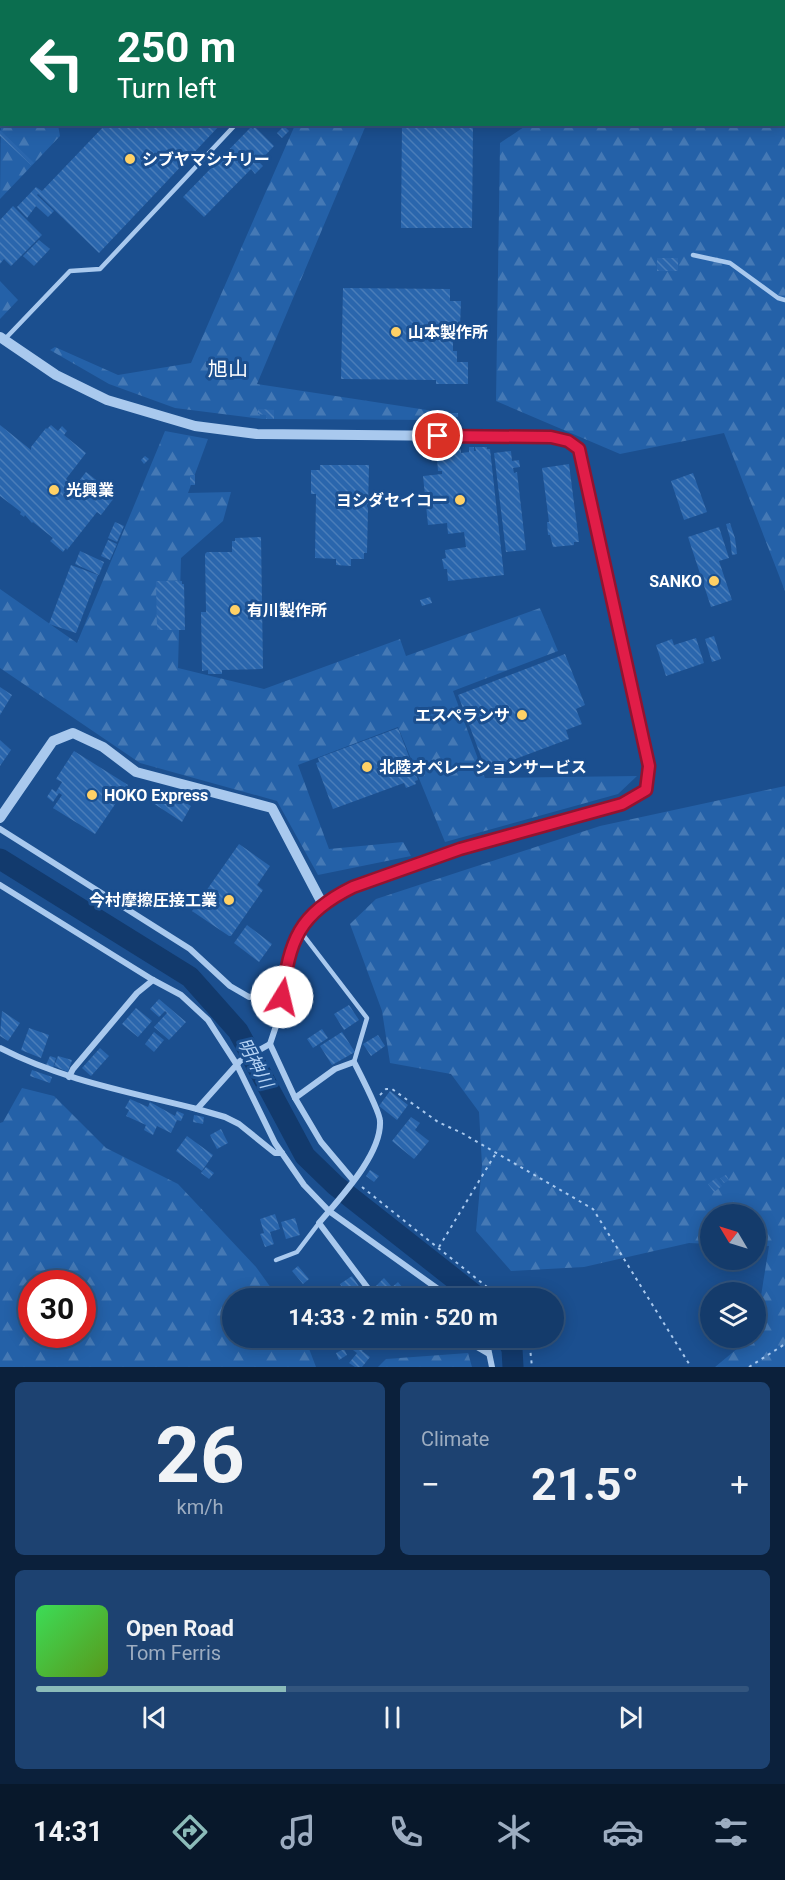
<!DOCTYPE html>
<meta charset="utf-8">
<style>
:root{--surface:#143b6b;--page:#1d4271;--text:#f1f3f6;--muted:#9dadc1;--line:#33557e;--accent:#8bbbb9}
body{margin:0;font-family:Roboto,"Noto Sans JP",sans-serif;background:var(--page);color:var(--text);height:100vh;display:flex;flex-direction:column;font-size:22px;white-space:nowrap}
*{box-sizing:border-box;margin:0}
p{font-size:20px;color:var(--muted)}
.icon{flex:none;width:33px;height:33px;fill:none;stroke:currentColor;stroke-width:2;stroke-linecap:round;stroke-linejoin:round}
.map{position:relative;height:1367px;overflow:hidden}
.panel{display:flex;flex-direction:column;gap:15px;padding:15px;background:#0b203b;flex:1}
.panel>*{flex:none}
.guide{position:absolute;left:0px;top:0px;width:786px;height:126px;box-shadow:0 3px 15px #0003,0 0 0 2px var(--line);background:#0b6e4f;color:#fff;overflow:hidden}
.needle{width:39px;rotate:308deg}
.controls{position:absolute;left:700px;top:1204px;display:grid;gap:12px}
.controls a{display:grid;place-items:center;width:66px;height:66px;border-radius:50%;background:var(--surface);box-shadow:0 3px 15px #0003,0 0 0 2px var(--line);font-size:30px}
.speed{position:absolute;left:18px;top:1270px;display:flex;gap:12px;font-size:30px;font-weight:700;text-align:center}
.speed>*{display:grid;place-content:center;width:78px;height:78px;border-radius:50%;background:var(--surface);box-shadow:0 3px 15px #0003,0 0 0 2px var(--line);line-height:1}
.speed .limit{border:9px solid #d22;background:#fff;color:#111}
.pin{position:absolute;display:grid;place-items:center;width:51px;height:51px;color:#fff;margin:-26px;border:3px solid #fff;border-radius:50%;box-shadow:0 2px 6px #0007}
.me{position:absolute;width:66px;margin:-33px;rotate:9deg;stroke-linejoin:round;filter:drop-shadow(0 0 4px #0008)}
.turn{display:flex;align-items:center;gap:21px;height:126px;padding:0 18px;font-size:27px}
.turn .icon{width:78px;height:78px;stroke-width:2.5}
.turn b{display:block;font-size:42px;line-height:51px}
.big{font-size:45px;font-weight:700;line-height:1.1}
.panel .card{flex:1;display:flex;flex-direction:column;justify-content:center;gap:9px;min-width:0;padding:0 21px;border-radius:9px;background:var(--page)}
.panel .dial{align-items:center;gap:0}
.dial b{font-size:78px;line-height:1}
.song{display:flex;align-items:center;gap:18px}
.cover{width:72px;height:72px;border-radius:9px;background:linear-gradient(135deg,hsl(130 70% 55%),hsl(90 70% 35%))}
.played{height:6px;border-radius:3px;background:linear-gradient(90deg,var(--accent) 35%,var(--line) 35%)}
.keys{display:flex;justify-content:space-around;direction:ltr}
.heat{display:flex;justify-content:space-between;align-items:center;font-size:33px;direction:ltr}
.panel .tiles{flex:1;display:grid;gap:15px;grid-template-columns:1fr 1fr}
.card:last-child{grid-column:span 2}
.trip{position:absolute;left:222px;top:1288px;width:342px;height:60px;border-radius:30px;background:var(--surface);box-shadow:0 3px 15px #0003,0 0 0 2px var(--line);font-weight:700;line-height:60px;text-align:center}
.menu{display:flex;height:96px;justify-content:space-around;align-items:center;background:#08182b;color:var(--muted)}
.menu .icon{width:42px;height:42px}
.menu .selected{color:var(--accent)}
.menu b{font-size:27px;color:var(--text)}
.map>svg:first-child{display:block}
</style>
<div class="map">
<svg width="785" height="1367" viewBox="0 0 785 1367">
<defs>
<pattern id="forest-firs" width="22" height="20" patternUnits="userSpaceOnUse" patternTransform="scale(1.5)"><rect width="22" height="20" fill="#2461a8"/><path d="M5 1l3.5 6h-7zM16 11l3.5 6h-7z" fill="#4579b5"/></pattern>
<pattern id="building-back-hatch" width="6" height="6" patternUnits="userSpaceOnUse" patternTransform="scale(1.5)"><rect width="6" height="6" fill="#2a66ad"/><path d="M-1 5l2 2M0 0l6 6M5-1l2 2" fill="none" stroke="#4a7db9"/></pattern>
</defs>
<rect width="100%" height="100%" fill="#1b4f8f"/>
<g fill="url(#forest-firs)" fill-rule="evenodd">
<polygon points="0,0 36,0 2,2 1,102"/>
<polygon points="568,0 785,0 785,591 724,433 620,454 496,401 500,143 527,125 784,124 784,2"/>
<polygon points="1,119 2,124 58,125 60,136 0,199"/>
<polygon points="295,125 366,125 257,384 440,412 440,420 262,419 175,408 109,384 50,350 55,347 118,375 191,363"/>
<polygon points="0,281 18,300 0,319"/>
<polygon points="165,431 208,439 188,493 231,492 223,521 181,558 178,668 264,689 400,639 406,656 540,608 558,651 453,691 485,778 637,776 618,794 445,842 398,727 298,765 329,849 403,842 411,856 318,875 277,801 140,763 0,668 0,589 77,643"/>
<polygon points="785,786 785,1367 715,1367 750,1338 756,1338 756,1327 769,1246 756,1245 756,1215 711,1215 711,1244 689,1243 584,1267 511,1271 476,1231 482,1165 479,1112 451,1074 390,1063 382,1011 350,924 376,899 600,826"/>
<path d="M 22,1088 L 54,1096 L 106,1148 L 178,1184 L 256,1267 L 279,1299 L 232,1299 L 232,1338 L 305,1338 L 316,1367 L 0,1367 L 0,1123 L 3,1122 ZM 32,1284 L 82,1284 L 82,1335 L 32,1335 Z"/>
<polygon points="468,1353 472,1367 378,1367 386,1359"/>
</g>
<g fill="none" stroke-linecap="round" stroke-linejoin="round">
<g stroke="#123a6d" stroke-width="21">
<polyline points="0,859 190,977 238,1031 305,1156 335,1185 480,1299"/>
<polyline points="506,1338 512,1349 513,1367"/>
</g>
</g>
<g fill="url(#building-back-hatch)">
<polygon points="106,124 221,124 99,253 38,194 37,195 54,211 48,217 36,206 27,218 17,207 36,187 42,191"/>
<polygon points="402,124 473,124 472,228 401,228"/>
<polygon points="284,126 289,131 282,138 277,133"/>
<polygon points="251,127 253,129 255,127 274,146 259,162 263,166 255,174 251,169 204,217 183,197"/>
<polygon points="0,130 34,163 31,165 0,136"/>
<polygon points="13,206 42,235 11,266 4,259 0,264 0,220"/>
<polygon points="39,240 50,249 34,266 23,256"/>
<rect x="657" y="258" width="21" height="13"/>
<polygon points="343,288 450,289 450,301 461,301 460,327 453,327 453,351 457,351 457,362 468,362 468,384 436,384 436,380 341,379"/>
<polygon points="258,409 274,410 274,419 266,419 266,415 258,414"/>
<rect x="449" y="413" width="9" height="4"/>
<polygon points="0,425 31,450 31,447 46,428 47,429 51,425 58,431 62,426 67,431 64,435 86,453 66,479 75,486 86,472 113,493 111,496 114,498 101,515 97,512 67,550 66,548 63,552 50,541 53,538 33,522 32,523 25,515 24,517 20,514 21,512 0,496"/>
<polygon points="469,447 474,447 474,451 476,451 475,447 487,447 487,449 490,449 504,575 448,581 447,569 444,569 442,559 446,558 445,550 466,547 464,532 448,534 447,523 428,525 423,476 442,474 442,471 438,471 437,458 440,458 441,451 461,449 461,453 469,452"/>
<polygon points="511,451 512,461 519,460 520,467 513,468 514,473 517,472 526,550 506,552 494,453"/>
<polygon points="145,456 149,459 144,464 141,460"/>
<polygon points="569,464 579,542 574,542 574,545 553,547 550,535 548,535 547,522 549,522 542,468"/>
<polygon points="320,465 369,465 367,553 364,553 364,559 351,559 351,566 336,565 336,559 315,558 316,494 311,494 311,470 320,470"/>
<polygon points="693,473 707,512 684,520 671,481"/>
<rect x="190" y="475" width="5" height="10"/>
<polygon points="115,522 124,526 117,542 108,538"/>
<polygon points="730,523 735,538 737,554 732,555 730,538 726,524"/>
<polygon points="719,527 729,558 719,561 732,600 711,607 688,537"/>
<polygon points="261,537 263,668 262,669 222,670 222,674 208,674 208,670 202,671 201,612 206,612 205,554 207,552 232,552 232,541 235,541 235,538"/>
<polygon points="108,540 117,544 110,560 101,556"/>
<polygon points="80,551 104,562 99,575 75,564"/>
<polygon points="71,565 98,575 76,633 49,624"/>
<polygon points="156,581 182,581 182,584 184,584 185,630 157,630"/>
<polygon points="430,597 432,603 422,606 420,600"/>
<polygon points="714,636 721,659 712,662 705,639"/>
<polygon points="696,638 704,663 666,676 656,645 672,639 674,645"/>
<polygon points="565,654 585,705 576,709 582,724 566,730 569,739 486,770 458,695"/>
<polygon points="0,687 12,695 0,715"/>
<polygon points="398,728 418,780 415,781 416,784 406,788 404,783 333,809 316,763 319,762 318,758"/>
<polygon points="0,740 11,750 0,766"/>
<polygon points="74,751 128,785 95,834 53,808 62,795 59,793 53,802 47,797 52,789 56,792 62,782 56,779"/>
<polygon points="163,789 191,806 182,822 153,803"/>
<polygon points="239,844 270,866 257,885 263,890 231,936 229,936 192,911"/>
<polygon points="247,925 272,944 259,962 234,943"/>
<polygon points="159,999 186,1022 169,1040 154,1027 167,1013 165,1011 159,1017 150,1009"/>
<polygon points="349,1005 359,1020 344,1030 334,1014"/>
<polygon points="136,1008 152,1021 138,1037 122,1024"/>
<polygon points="2,1011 20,1023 8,1041 0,1036"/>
<polygon points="29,1028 49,1035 41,1058 21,1050"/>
<polygon points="322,1029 328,1038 313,1048 307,1039"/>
<polygon points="154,1032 164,1040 154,1052 145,1044"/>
<polygon points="342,1032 355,1052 332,1065 320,1046"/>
<polygon points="378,1035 385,1046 371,1056 363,1044"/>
<polygon points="100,1048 109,1056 91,1076 82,1068"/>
<polygon points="50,1056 56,1058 53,1068 46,1065"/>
<polygon points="58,1056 72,1060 68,1072 54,1066"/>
<polygon points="32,1070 52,1077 50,1083 30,1076"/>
<polygon points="390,1091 408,1105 397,1120 379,1106"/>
<polygon points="130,1099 148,1107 150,1102 175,1116 177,1111 184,1114 181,1121 177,1120 171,1133 157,1126 153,1135 144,1130 146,1125 126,1116 129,1110 125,1108"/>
<polygon points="194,1115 204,1117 203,1124 193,1122"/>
<polygon points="411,1117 420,1123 415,1130 429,1141 414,1159 392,1141"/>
<polygon points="221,1129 228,1143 217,1149 210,1135"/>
<polygon points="187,1136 213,1155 202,1171 176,1151"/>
<polygon points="206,1167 214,1173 209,1179 201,1173"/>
<polygon points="370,1170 379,1176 374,1182 366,1176"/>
<polygon points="726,1175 729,1180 724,1183 720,1178"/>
<polygon points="716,1178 722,1186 714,1192 708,1184"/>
<polygon points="275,1214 280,1229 270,1232 274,1244 265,1247 260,1234 264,1233 260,1219"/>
<polygon points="295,1218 300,1235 286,1239 281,1222"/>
<polygon points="298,1266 309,1279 303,1284 292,1271"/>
<polygon points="352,1276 362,1291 350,1299 346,1299 341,1293 344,1291 340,1284"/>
<polygon points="384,1278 391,1286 382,1293 376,1286"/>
<polygon points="398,1282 412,1299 386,1299 383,1295"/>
<polygon points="359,1343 365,1347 362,1351 370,1357 362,1367 355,1367 349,1363 357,1353 353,1350"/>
<polygon points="344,1349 347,1355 339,1360 336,1353"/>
</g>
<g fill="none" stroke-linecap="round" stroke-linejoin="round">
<g stroke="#a9c9ee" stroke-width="2" stroke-dasharray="3 4.5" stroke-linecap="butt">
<polyline points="380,1095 386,1089 392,1089 438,1122 462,1133 593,1209 691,1367"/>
<polyline points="362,1187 502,1299"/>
<polyline points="439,1247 496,1153"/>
<polyline points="529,1338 532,1367"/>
<polyline points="749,1367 785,1344"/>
</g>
<g stroke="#a9c9ee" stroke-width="4.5">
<polyline points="693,255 730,263 778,298 785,300"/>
<polyline points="4,340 70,271 100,269 236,124"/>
<polyline points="301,932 367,1018 354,1062"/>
<polyline points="276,1260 297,1252 319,1223"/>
</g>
<g stroke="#a9c9ee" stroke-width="6">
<polyline points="0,829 190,949 230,986 249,997 272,993 284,977"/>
<polyline points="0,885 153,980 181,995 208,1020 237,1065 275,1143 304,1185 329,1211 452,1299"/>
<polyline points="270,1044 295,1098 321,1142 353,1180"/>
<path d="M 0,1048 C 62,1080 130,1092 197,1109 L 240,1061 L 270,1044 L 279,1017 L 285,977"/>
<polyline points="69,1077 73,1069 137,993 153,980"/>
<path d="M 295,1098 L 335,1069 L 354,1062 C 359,1072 380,1112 380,1121 C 382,1154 340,1198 319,1223 L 376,1299"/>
<polyline points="197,1109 225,1117 239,1124 275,1153 282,1153"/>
<polyline points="412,1338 421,1343 470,1343 489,1354"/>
<polyline points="486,1338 492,1367"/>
</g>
<g stroke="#a9c9ee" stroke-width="10">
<path d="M 0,337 L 56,375 L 107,400 L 195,426 L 257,434 L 551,437 L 568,441 L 579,449 L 649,766 L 646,790 L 622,804 L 461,849 L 353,887 C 310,908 293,930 285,977"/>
<polyline points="0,818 53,741 73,733 103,747 136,772 272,808 323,905"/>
</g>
</g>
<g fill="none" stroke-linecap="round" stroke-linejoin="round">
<g stroke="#92132f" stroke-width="15">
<path id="route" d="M 282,997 C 290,940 298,914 353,887 L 460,849 L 622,804 L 646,790 L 649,766 L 579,449 L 568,441 L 551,437 L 438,436"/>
</g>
<use href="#route" stroke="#e11d48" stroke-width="10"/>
</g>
<g fill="#ffd166" stroke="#1b4f8f" stroke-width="2">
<circle cx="130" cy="159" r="6"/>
<circle cx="396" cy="332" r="6"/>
<circle cx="54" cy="490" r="6"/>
<circle cx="460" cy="500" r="6"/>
<circle cx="714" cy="581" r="6"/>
<circle cx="235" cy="610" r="6"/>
<circle cx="522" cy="715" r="6"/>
<circle cx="367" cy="767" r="6"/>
<circle cx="92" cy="795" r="6"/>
<circle cx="229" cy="900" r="6"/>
</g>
<g text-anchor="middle" stroke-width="6" stroke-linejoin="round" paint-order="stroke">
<g font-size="16" font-weight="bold" fill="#fff" stroke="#1b4f8f" text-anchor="start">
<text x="142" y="165">シブヤマシナリー</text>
<text x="408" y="338">山本製作所</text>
<text x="66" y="496">光興業</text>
<text x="448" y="506" text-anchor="end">ヨシダセイコー</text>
<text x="702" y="587" text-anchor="end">SANKO</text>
<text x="247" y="616">有川製作所</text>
<text x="510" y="721" text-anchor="end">エスペランサ</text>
<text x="379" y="773">北陸オペレーションサービス</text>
<text x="104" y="801">HOKO Express</text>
<text x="217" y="906" text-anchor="end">今村摩擦圧接工業</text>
</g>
<g font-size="18" font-style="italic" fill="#b5d3f5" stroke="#1b4f8f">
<text transform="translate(255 1063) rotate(62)" y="6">明神川</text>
</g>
<g font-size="20" fill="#fff" stroke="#1b4f8f">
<text x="228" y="376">旭山</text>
</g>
</g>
</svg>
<div class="controls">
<a><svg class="needle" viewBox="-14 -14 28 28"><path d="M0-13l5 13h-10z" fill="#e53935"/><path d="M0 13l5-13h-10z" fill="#9dadc1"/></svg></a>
<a><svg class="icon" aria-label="layers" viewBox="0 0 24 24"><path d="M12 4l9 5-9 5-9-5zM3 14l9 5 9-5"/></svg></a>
</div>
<div class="speed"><div class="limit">30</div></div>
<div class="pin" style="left:438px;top:436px;background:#d93025"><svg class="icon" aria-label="arrive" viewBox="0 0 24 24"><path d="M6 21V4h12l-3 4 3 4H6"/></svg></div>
<svg class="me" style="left:282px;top:997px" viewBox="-20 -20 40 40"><circle r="19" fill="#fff"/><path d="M0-13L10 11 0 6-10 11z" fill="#e11d48"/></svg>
<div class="trip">14:33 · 2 min · 520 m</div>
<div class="guide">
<div class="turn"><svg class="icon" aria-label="left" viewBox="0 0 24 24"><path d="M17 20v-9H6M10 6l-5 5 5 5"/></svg><div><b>250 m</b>Turn left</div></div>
</div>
</div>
<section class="panel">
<div class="tiles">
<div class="card dial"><b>26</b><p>km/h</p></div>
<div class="card"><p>Climate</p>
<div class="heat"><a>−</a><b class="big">21.5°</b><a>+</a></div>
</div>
<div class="card">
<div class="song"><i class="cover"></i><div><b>Open Road</b><p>Tom Ferris</p></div></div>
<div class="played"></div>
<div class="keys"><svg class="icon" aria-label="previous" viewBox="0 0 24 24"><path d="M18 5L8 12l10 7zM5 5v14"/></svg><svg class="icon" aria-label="pause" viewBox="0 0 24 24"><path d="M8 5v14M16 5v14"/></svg><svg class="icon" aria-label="next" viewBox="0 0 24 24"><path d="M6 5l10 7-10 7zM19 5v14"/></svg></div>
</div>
</div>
</section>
<nav class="menu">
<b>14:31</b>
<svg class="icon selected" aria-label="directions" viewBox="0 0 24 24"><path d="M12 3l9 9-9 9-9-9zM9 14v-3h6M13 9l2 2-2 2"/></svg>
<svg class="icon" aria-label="music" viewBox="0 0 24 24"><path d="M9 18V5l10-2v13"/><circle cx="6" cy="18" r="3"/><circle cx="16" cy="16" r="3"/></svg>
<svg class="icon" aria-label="phone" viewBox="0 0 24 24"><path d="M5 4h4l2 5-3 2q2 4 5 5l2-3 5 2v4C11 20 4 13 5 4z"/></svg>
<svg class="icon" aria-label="climate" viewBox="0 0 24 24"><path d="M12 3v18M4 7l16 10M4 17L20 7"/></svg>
<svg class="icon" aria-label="car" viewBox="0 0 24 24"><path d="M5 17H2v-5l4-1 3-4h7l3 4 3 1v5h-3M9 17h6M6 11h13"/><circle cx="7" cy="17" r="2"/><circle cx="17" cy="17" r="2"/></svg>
<svg class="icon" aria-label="filters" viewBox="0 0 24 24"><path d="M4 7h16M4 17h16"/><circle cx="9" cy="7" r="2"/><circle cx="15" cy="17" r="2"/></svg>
</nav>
